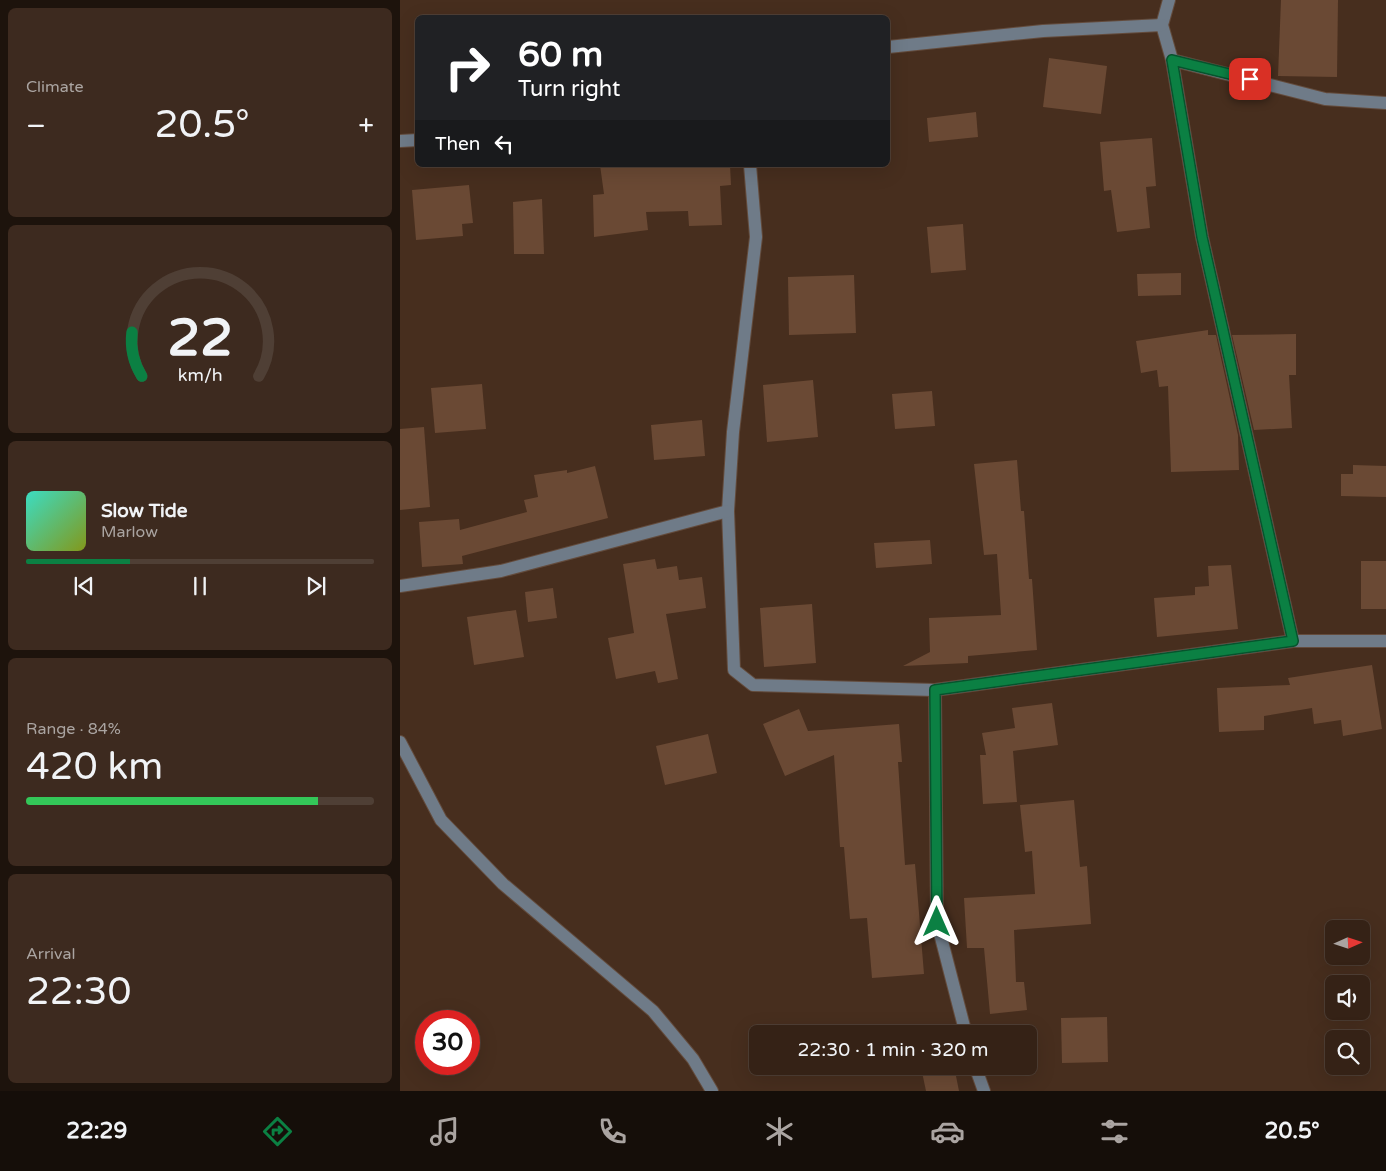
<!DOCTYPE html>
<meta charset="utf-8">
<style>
:root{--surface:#352216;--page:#3d2a1f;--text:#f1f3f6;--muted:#aaa4a1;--line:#4f3f35;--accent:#0b8043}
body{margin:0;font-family:"Varela Round",sans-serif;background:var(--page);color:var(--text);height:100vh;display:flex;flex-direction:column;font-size:19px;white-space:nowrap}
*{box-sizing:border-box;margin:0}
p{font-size:16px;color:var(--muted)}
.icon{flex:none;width:28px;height:28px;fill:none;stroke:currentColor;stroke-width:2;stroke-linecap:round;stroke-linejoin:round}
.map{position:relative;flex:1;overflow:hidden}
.panel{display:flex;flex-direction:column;gap:8px;padding:8px;background:#1d130c;width:400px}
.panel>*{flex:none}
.banner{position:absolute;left:15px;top:15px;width:475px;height:152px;border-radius:8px;box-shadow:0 5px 20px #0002,0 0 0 1px var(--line);background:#202124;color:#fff;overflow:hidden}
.needle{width:32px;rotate:87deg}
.buttons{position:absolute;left:925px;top:920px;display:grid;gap:10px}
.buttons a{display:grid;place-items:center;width:45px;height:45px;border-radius:8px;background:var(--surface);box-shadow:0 5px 20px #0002,0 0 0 1px var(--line);font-size:25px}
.speed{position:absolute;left:15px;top:1010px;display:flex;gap:10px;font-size:25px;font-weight:700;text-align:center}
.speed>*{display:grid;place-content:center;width:65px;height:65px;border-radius:50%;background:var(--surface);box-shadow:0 5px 20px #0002,0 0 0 1px var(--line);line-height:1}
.speed .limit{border:8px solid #d22;background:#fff;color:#111}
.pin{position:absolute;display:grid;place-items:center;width:42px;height:42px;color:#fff;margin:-21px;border-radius:10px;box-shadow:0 2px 8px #0006}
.me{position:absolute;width:55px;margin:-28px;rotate:0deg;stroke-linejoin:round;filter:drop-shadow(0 0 4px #0008)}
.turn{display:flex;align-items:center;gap:18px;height:105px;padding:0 20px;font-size:22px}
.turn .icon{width:65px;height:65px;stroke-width:2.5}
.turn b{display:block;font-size:35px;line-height:42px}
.then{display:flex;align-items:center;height:48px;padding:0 20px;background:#0003;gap:10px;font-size:19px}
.big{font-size:38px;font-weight:600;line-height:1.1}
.panel .card{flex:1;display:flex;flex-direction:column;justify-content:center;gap:8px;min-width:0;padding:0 18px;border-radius:8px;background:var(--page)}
.panel .dial{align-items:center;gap:0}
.dial svg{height:130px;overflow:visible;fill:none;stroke:var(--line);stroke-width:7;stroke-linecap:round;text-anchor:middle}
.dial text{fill:var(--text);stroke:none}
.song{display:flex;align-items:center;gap:15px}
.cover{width:60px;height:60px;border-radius:8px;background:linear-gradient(135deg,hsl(170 70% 55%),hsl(70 70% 35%))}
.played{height:5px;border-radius:2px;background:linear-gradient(90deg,var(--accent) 30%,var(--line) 30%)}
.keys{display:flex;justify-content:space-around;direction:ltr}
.heat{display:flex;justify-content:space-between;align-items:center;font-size:28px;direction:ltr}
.charge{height:8px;border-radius:4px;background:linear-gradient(90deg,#34c759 84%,var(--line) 0)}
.trip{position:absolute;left:349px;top:1025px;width:288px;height:50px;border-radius:8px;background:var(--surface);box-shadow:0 5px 20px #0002,0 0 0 1px var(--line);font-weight:600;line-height:50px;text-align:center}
.dock{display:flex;height:80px;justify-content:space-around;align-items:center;background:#150e09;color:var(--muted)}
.dock .icon{width:35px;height:35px}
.dock .on{color:var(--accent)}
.dock b{font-size:22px;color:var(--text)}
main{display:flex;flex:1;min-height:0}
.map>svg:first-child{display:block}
</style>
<main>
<section class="panel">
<div class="card"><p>Climate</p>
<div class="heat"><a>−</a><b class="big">20.5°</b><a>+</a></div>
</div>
<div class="card dial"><svg viewBox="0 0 100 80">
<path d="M14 69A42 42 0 1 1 86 69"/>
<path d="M14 69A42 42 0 0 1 8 42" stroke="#0b8043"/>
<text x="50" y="56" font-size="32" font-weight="700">22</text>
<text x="50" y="72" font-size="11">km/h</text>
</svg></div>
<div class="card">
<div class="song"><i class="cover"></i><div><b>Slow Tide</b><p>Marlow</p></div></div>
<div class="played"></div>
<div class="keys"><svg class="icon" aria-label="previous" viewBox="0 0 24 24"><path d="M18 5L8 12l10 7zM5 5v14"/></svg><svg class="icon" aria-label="pause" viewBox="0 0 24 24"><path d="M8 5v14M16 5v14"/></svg><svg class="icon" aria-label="next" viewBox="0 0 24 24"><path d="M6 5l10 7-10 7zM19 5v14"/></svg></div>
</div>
<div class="card"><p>Range · 84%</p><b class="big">420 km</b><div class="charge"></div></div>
<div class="card"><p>Arrival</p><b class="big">22:30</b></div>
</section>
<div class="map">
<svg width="986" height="1091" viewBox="0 0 986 1091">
<rect width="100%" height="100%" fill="#472e1e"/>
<g fill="#6a4934">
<polygon points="881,0 938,0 937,77 878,76"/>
<polygon points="649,58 707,66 701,114 643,107"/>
<polygon points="576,112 578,137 529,142 527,118"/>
<polygon points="752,138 756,186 746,187 750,228 717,232 711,190 704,191 700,142"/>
<polygon points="200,165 330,165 331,185 320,186 322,225 289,226 288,211 246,212 248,230 194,237 193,195 204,194"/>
<polygon points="69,185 73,223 62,224 63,236 16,240 12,190"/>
<polygon points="142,199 144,254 114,254 113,202"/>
<polygon points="563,224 566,270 531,273 527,227"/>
<polygon points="781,273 781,295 738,296 737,274"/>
<polygon points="454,275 456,333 389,335 388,277"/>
<polygon points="808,330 808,335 816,335 838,435 839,470 771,472 768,386 759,387 757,370 741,373 736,341"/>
<polygon points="896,334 896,375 889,375 892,428 854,430 832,335"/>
<polygon points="413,380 418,437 367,442 363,385"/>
<polygon points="82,384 86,429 35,433 31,388"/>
<polygon points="532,391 535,426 495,429 492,394"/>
<polygon points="302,420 305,456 254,460 251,425"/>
<polygon points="24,427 30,507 0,510 0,429"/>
<polygon points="617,460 621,511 624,511 629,579 632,579 637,650 568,656 568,663 503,666 530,652 529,618 601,615 597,554 584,555 574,464"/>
<polygon points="953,465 986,466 986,497 941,496 941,474 953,474"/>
<polygon points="195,466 208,518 62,556 63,564 22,567 19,522 59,519 60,530 127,512 124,500 138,497 134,475 167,470 167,473"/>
<polygon points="530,540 532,564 476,568 474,543"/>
<polygon points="255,559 257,569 277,566 279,580 302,577 306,608 266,614 278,679 258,683 255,671 216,679 208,638 234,633 223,564"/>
<rect x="961" y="561" width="25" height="48"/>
<polygon points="831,565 838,629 757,637 754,598 795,595 795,587 809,586 808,566"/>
<polygon points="153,588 157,618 128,622 125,592"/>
<polygon points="412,604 416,663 364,667 360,608"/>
<polygon points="116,610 124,657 74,665 67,617"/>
<polygon points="972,665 982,729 943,736 941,720 914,724 912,708 864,716 864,730 819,732 817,688 890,685 888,678"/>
<polygon points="652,703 658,745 613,751 617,802 583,804 580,755 586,755 582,733 615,728 612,708"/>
<polygon points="399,709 408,731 499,724 502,762 498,762 505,865 515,864 524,974 472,978 467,918 450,919 444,847 440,847 434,755 385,776 363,724"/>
<polygon points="308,734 317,773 265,785 256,746"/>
<polygon points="674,800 680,867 687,866 691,924 614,930 616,982 624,982 627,1010 590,1014 584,948 567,948 564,898 635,894 632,851 625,852 620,805"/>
<polygon points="707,1017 708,1062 662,1063 661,1018"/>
<polygon points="554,1066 559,1091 526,1091 522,1072"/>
</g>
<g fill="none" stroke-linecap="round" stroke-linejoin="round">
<g stroke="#634b3c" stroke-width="14">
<g id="minor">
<polyline points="769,0 762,25 772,60 925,99 986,103"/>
<polyline points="488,47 643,31 762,25"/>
<polyline points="772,60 802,237 893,641"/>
<polyline points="0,141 18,140"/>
<polyline points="350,165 356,237 333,432 328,511 334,670 353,685 535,690 893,641 986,641"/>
<polyline points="0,586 101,571 328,511"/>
<polyline points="535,690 537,922 566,1034"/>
<polyline points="0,742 41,820 103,884 253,1011 293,1059 312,1091"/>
<polyline points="575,1066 584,1091"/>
</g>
</g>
<use href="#minor" stroke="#6f7b88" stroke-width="12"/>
</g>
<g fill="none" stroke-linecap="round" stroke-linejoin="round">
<g stroke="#07532c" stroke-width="12">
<polyline id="route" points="537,922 535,690 893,641 802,237 772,60 850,79"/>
</g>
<use href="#route" stroke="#0b8043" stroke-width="9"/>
</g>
</svg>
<div class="buttons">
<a><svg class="needle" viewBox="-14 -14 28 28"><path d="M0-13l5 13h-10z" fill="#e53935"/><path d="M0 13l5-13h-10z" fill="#aaa4a1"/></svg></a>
<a><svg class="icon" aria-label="sound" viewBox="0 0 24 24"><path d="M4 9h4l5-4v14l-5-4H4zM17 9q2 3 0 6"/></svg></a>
<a><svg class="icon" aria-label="search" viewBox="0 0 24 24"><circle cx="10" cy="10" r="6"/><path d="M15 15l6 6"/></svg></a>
</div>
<div class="speed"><div class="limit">30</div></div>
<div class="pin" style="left:850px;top:79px;background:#d93025"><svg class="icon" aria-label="arrive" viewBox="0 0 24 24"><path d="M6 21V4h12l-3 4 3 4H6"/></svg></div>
<svg class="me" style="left:537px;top:922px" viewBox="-20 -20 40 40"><path d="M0-17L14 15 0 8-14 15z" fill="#0b8043" stroke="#fff" stroke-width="4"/></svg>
<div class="trip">22:30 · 1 min · 320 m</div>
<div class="banner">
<div class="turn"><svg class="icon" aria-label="right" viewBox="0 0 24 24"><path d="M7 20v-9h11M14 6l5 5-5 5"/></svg><div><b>60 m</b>Turn right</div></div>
<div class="then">Then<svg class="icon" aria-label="left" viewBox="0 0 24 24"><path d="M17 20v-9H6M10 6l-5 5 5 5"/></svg></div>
</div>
</div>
</main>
<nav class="dock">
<b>22:29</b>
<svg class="icon on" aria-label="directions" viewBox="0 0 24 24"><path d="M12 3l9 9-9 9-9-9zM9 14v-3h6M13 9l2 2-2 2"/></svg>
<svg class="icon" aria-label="music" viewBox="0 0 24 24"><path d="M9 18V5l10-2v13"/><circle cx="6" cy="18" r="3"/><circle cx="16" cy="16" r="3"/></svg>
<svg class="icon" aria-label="phone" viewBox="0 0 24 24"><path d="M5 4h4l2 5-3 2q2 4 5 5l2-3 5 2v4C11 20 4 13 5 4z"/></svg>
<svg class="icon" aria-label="climate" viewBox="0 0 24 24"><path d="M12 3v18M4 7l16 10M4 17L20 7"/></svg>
<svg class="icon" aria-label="car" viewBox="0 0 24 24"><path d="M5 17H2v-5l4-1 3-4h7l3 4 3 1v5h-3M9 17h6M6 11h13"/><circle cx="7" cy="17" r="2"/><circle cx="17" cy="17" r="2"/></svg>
<svg class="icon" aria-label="filters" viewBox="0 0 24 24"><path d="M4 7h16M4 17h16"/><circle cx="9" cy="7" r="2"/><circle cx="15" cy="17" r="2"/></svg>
<b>20.5°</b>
</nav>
